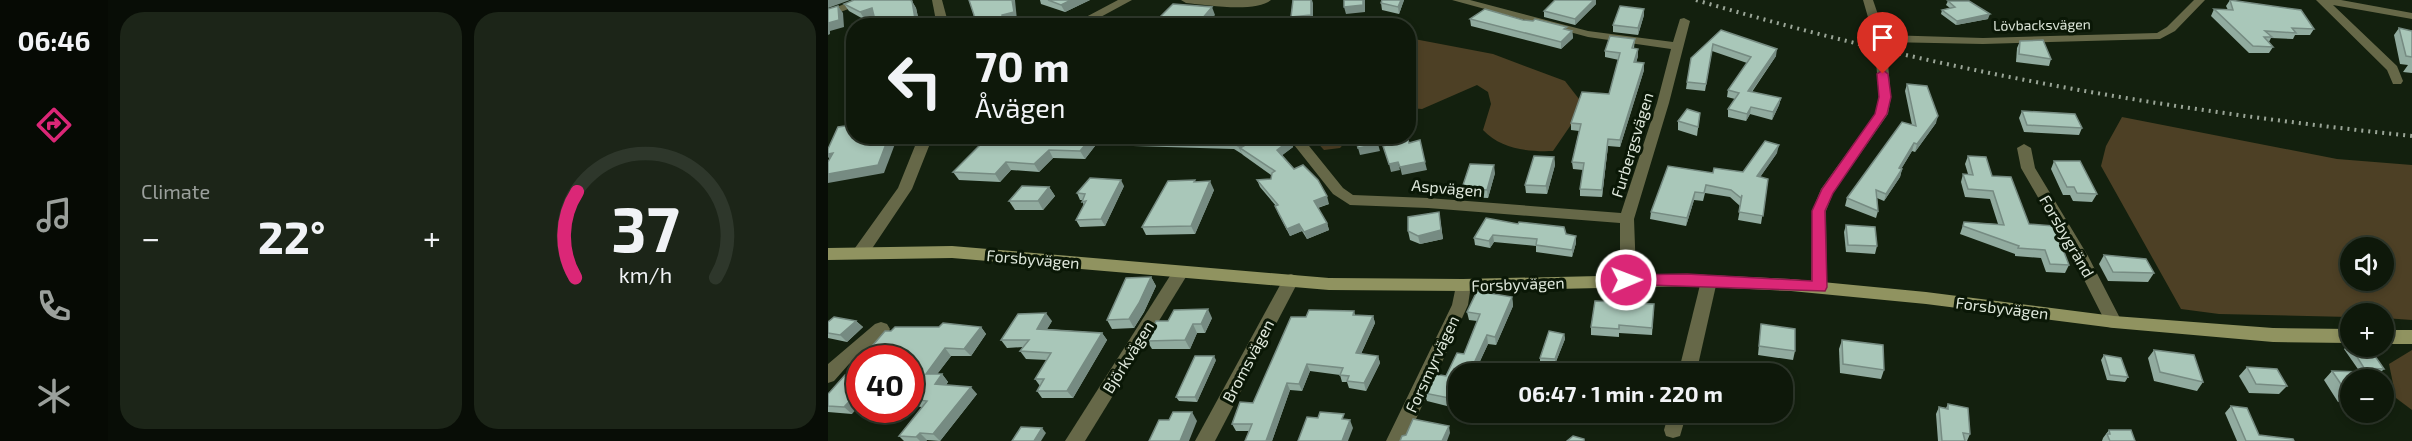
<!DOCTYPE html>
<meta charset="utf-8">
<style>
:root{--surface:#0e180a;--page:#1c2518;--text:#f1f3f6;--muted:#9ba09c;--line:#2e372b;--accent:#db2777}
body{margin:0;font-family:"Exo 2",sans-serif;background:var(--page);color:var(--text);height:100vh;display:flex;flex-direction:column;font-size:22px;white-space:nowrap}
*{box-sizing:border-box;margin:0}
p{font-size:20px;color:var(--muted)}
.icon{flex:none;width:33px;height:33px;fill:none;stroke:currentColor;stroke-width:2;stroke-linecap:round;stroke-linejoin:round}
.map{position:relative;flex:1;overflow:hidden}
.panel{display:flex;flex-direction:column;gap:12px;padding:12px;background:#080d06;width:720px}
.panel>*{flex:none}
.top-card{position:absolute;left:18px;top:18px;width:570px;height:126px;border-radius:24px;box-shadow:0 3px 9px #0003,0 0 0 2px var(--line);background:#0e180a;color:var(--text);overflow:hidden}
.fabs{position:absolute;left:1512px;top:237px;display:grid;gap:12px}
.fabs a{display:grid;place-items:center;width:54px;height:54px;border-radius:50%;background:var(--surface);box-shadow:0 3px 9px #0003,0 0 0 2px var(--line);font-size:30px}
.speed{position:absolute;left:18px;top:345px;display:flex;gap:12px;font-size:30px;font-weight:700;text-align:center}
.speed>*{display:grid;place-content:center;width:78px;height:78px;border-radius:50%;background:var(--surface);box-shadow:0 3px 9px #0003,0 0 0 2px var(--line);line-height:1}
.speed .limit{border:9px solid #d22;background:#fff;color:#111}
.pin{position:absolute;display:grid;place-items:center;width:51px;height:51px;color:#fff;margin:-62px -26px;border-radius:50% 50% 50% 0;rotate:-45deg;box-shadow:0 0 6px #0007}
.pin .icon{rotate:45deg}
.me{position:absolute;width:66px;margin:-33px;rotate:89deg;stroke-linejoin:round;filter:drop-shadow(0 0 4px #0008)}
.turn{display:flex;align-items:center;gap:21px;height:126px;padding:0 30px;font-size:27px}
.turn .icon{width:78px;height:78px;stroke-width:2.5}
.turn b{display:block;font-size:42px;line-height:51px}
.big{font-size:45px;font-weight:700;line-height:1.1}
.panel .widget{flex:1;display:flex;flex-direction:column;justify-content:center;gap:9px;min-width:0;padding:0 21px;border-radius:24px;background:var(--page)}
.panel .dial{align-items:center;gap:0}
.dial svg{height:156px;overflow:visible;fill:none;stroke:var(--line);stroke-width:7;stroke-linecap:round;text-anchor:middle}
.dial text{fill:var(--text);stroke:none}
.heat{display:flex;justify-content:space-between;align-items:center;font-size:33px;direction:ltr}
.panel .tiles{flex:1;display:grid;gap:12px;grid-template-columns:repeat(2,1fr)}
.trip{position:absolute;left:620px;top:363px;width:345px;height:60px;border-radius:24px;background:var(--surface);box-shadow:0 3px 9px #0003,0 0 0 2px var(--line);font-weight:700;line-height:60px;text-align:center}
main{display:flex;flex:1;min-height:0}
.tabs{display:flex;flex-direction:column;width:108px;justify-content:space-around;align-items:center;background:#060a04;color:var(--muted)}
.tabs .icon{width:42px;height:42px}
.tabs .selected{color:var(--accent)}
.tabs b{font-size:27px;color:var(--text)}
.map>svg:first-child{display:block}
</style>
<main>
<nav class="tabs">
<b>06:46</b>
<svg class="icon selected" aria-label="directions" viewBox="0 0 24 24"><path d="M12 3l9 9-9 9-9-9zM9 14v-3h6M13 9l2 2-2 2"/></svg>
<svg class="icon" aria-label="music" viewBox="0 0 24 24"><path d="M9 18V5l10-2v13"/><circle cx="6" cy="18" r="3"/><circle cx="16" cy="16" r="3"/></svg>
<svg class="icon" aria-label="phone" viewBox="0 0 24 24"><path d="M5 4h4l2 5-3 2q2 4 5 5l2-3 5 2v4C11 20 4 13 5 4z"/></svg>
<svg class="icon" aria-label="climate" viewBox="0 0 24 24"><path d="M12 3v18M4 7l16 10M4 17L20 7"/></svg>
</nav>
<section class="panel">
<div class="tiles">
<div class="widget"><p>Climate</p>
<div class="heat"><a>−</a><b class="big">22°</b><a>+</a></div>
</div>
<div class="widget dial"><svg viewBox="0 0 100 80">
<path d="M14 69A42 42 0 1 1 86 69"/>
<path d="M14 69A42 42 0 0 1 15 25" stroke="#db2777"/>
<text x="50" y="56" font-size="32" font-weight="700">37</text>
<text x="50" y="72" font-size="11">km/h</text>
</svg></div>
</div>
</section>
<div class="map">
<svg width="1584" height="441" viewBox="0 0 1584 441">
<rect width="100%" height="100%" fill="#13200e"/>
<g fill="#4d4025" fill-rule="evenodd">
<path d="M 581,38 L 665,54 L 737,81 L 751,99 L 749,116 L 725,151 C 700,152 673,149 655,130 L 663,104 L 660,92 L 649,85 L 594,109 L 581,108 Z"/>
<path d="M 1294,117 L 1509,159 L 1584,165 L 1584,320 L 1556,318 L 1556,314 L 1522,314 L 1522,317 L 1391,314 L 1353,309 L 1273,166 L 1278,146 ZM 1522,248 L 1556,248 L 1556,280 L 1522,280 Z"/>
<polygon points="484,137 522,137 512,148 496,150"/>
<polygon points="1584,350 1584,410 1568,398 1561,364"/>
</g>
<g fill="none" stroke-linecap="round" stroke-linejoin="round">
<g fill="#666848" fill-rule="evenodd">
<polygon points="28,0 43,0 0,17 0,10"/>
<polygon points="104,0 114,0 121,26 109,26"/>
<polygon points="290,0 304,0 256,26 241,26"/>
<path d="M 353,0 L 443,0 C 427,13 379,5 358,3 Z"/>
<polygon points="624,0 642,0 760,31 845,42 852,19 856,18 862,21 841,103 806,219 808,273 803,284 791,284 789,280 792,273 792,223 600,208 522,205 505,194 459,136 473,136 515,188 525,195 600,198 793,213 829,103 843,49 760,37"/>
<polygon points="1035,0 1045,0 1057,35 1155,38 1329,33 1339,27 1366,0 1377,0 1347,31 1332,39 1155,44 1058,42 1063,97 1060,114 1005,193 998,211 999,287 997,291 985,291 983,287 984,211 993,189 1047,114 1051,97 1046,38"/>
<polygon points="1488,0 1513,0 1584,13 1584,19 1505,5 1569,66 1575,81 1573,84 1565,84 1559,70"/>
<polygon points="91,136 105,136 84,189 39,256 27,256 25,252 27,248 70,188"/>
<polygon points="1196,144 1203,148 1207,168 1260,256 1294,322 1292,327 1286,328 1280,327 1244,256 1193,168 1189,148"/>
<polygon points="353,266 359,268 361,272 257,441 237,441 347,268"/>
<polygon points="463,274 469,276 471,280 387,441 367,441 457,276"/>
<polygon points="881,275 887,277 889,281 868,374 850,374 873,281 875,277"/>
<polygon points="635,279 641,281 643,285 640,305 578,441 558,441 624,305 629,281"/>
<polygon points="53,322 59,324 62,329 59,334 21,364 6,381 0,383 0,364 47,324"/>
<polygon points="841,412 859,412 852,436 845,438 838,436 836,430"/>
</g>
<g fill="#909360" fill-rule="evenodd">
<polygon points="124,246 501,278 635,279 859,274 963,279 1098,292 1286,316 1445,328 1522,329 1522,343 1445,342 1286,328 1098,304 963,291 859,286 635,291 501,290 124,258 0,260 0,248"/>
<rect x="1556" y="330" width="28" height="14"/>
</g>
<path stroke="#9aa597" stroke-width="4" stroke-dasharray="2 5" stroke-linecap="butt" d="M 868,0 C 1107,71 1337,110 1584,136"/>
</g>
<g fill="#91ab9f">
<polygon points="26,0 84,0 83,0 88,8 92,26 51,26 47,20 46,16 37,20 21,11 16,4"/>
<polygon points="212,0 262,0 237,12 213,4"/>
<polygon points="554,0 576,0 571,14 554,10 553,3"/>
<polygon points="1402,0 1486,29 1482,35 1467,35 1465,39 1443,38 1441,42 1445,47 1441,53 1421,53 1383,16 1386,9 1400,10 1398,6"/>
<polygon points="1120,1 1160,19 1128,25 1113,14 1114,10 1122,8 1118,5"/>
<polygon points="768,4 747,25 716,17 716,11"/>
<polygon points="816,9 816,15 810,35 785,32 785,25"/>
<polygon points="642,19 695,20 744,31 745,38 733,49 643,26"/>
<polygon points="1571,28 1584,31 1584,73 1575,72 1580,65 1572,64 1566,35"/>
<polygon points="893,30 948,56 924,92 953,98 951,105 944,120 922,114 918,121 900,117 900,109 907,99 899,97 900,90 919,63 884,51 877,91 858,89 859,82"/>
<polygon points="807,39 806,48 810,56 808,63 816,63 816,70 792,147 780,146 774,197 752,196 752,189 755,170 745,169 744,162 751,131 743,130 743,123 781,94 791,60 777,57 777,51"/>
<polygon points="1192,41 1223,59 1221,66 1188,62 1189,48"/>
<polygon points="1079,84 1108,123 1087,152 1084,151 1073,169 1074,169 1072,177 1056,201 1049,198 1050,211 1048,218 1017,206 1019,198 1084,125 1077,91"/>
<polygon points="1194,111 1254,128 1251,135 1196,132 1191,118"/>
<polygon points="872,113 869,136 850,130 850,121"/>
<polygon points="302,136 425,136 420,143 462,140 465,147 454,155 466,169 501,204 490,208 499,223 501,230 479,239 474,231 462,236 450,213 448,206 432,187 429,180 443,179 443,175 415,155 414,154 406,149 305,146 301,138"/>
<polygon points="230,138 263,138 267,146 257,159 225,158 211,172 183,170 172,182 131,180 125,172"/>
<polygon points="949,153 932,177 940,179 933,224 910,220 913,204 912,206 902,197 877,193 875,201 866,200 858,226 822,219 823,212 885,173 915,172"/>
<polygon points="1140,156 1164,176 1201,224 1241,265 1237,273 1218,272 1213,258 1187,256 1187,254 1132,234 1136,222 1170,224 1162,199 1137,197 1133,182 1135,174 1140,174 1137,164"/>
<polygon points="726,157 727,165 719,194 698,193 697,185"/>
<polygon points="1226,161 1269,194 1264,202 1245,201 1242,195 1235,195 1223,169"/>
<polygon points="667,173 660,198 636,197 634,188"/>
<polygon points="368,182 386,190 367,234 318,235 314,227"/>
<polygon points="296,186 277,226 252,227 248,220 256,206 254,200 252,200 249,193"/>
<polygon points="221,187 227,196 215,210 187,210 181,201"/>
<polygon points="658,218 748,236 748,243 744,257 708,252 708,246 666,242 662,248 647,245 646,238"/>
<polygon points="612,221 615,239 592,244 582,240 580,231"/>
<polygon points="1018,225 1049,246 1047,254 1018,252 1016,232"/>
<polygon points="1276,255 1326,273 1320,282 1280,281 1271,264"/>
<polygon points="323,277 328,286 316,312 306,328 284,329 279,320"/>
<polygon points="684,297 685,306 668,345 660,344 646,374 630,374 630,392 623,407 599,401 596,393 618,376 636,354 649,321 641,320 639,312"/>
<polygon points="826,304 824,335 791,333 791,337 763,335 763,327"/>
<polygon points="526,311 527,315 545,316 547,323 533,354 550,356 552,363 538,391 521,388 519,382 514,382 512,375 482,371 474,391 462,390 444,441 417,441 421,431 408,431 404,424 425,403"/>
<polygon points="384,318 377,333 369,333 362,349 324,349 319,341 340,321"/>
<polygon points="28,321 35,327 19,342 0,338 0,322"/>
<polygon points="224,321 219,329 274,333 279,340 245,398 214,398 209,391 212,386 207,379 219,360 198,359 192,351 195,347 179,348 173,340"/>
<polygon points="933,324 967,351 965,360 930,355"/>
<polygon points="111,327 153,327 158,334 143,356 123,356 109,374 114,374 120,382 118,385 149,394 112,441 99,440 98,441 76,441 71,436 94,407 82,406 82,358 49,349 45,345 63,331"/>
<polygon points="736,334 737,339 727,364 712,363 712,358"/>
<polygon points="1014,340 1056,370 1053,379 1012,373 1011,349"/>
<polygon points="1521,344 1556,369 1551,374 1535,373 1522,380 1522,403 1510,402 1496,380 1504,371 1532,372 1516,349"/>
<polygon points="1326,350 1375,382 1369,391 1326,381 1320,358"/>
<polygon points="1276,355 1300,377 1297,382 1279,380 1273,360"/>
<polygon points="388,360 369,402 351,401 348,397"/>
<polygon points="1419,367 1459,386 1451,394 1421,393 1411,376"/>
<polygon points="25,376 24,414 0,412 0,394"/>
<polygon points="954,378 958,405 956,412 954,412"/>
<polygon points="1120,404 1142,434 1139,441 1110,441 1108,414 1111,407 1118,408"/>
<polygon points="1403,406 1431,435 1466,441 1409,441 1397,413"/>
<polygon points="893,412 941,412 939,423 893,415"/>
<polygon points="1281,430 1307,441 1274,441 1275,438"/>
</g>
<g fill="#768b82">
<polygon points="0,0 22,0 0,8"/>
<polygon points="184,0 187,0 189,20 178,22 179,26 170,26 174,15"/>
<polygon points="243,0 262,0 237,12 233,5"/>
<polygon points="483,0 484,0 485,3 485,23 465,25 463,17"/>
<polygon points="535,0 537,0 537,12 518,14 516,7"/>
<polygon points="573,0 576,0 571,14 570,7"/>
<polygon points="766,0 768,0 768,4 747,25 747,19"/>
<polygon points="84,1 88,8 92,26 85,26 83,20"/>
<polygon points="10,6 15,13 16,27 2,31 2,34 0,35 0,23"/>
<polygon points="384,7 387,15 378,26 368,26"/>
<polygon points="44,8 48,15 37,20 32,12"/>
<polygon points="816,9 816,15 810,35 810,28"/>
<polygon points="1162,14 1160,19 1128,25 1129,21"/>
<polygon points="744,31 745,38 733,49 733,42"/>
<polygon points="810,49 810,56 806,69 806,62"/>
<polygon points="949,49 948,56 919,98 920,91"/>
<polygon points="816,63 816,70 792,147 792,140"/>
<polygon points="953,98 951,105 944,120 945,112"/>
<polygon points="923,107 922,114 918,121 919,114"/>
<polygon points="1110,116 1108,123 1087,152 1089,144"/>
<polygon points="61,136 70,136 56,173 0,183 0,174"/>
<polygon points="417,136 425,136 416,151 412,148 414,154 410,146"/>
<polygon points="263,138 267,146 257,159 252,151"/>
<polygon points="780,139 780,146 774,197 774,190"/>
<polygon points="462,140 465,147 452,157 449,150"/>
<polygon points="1086,143 1084,151 1069,176 1071,168"/>
<polygon points="550,144 552,151 532,155 530,148"/>
<polygon points="951,145 949,153 928,183 929,176"/>
<polygon points="221,150 225,158 211,172 206,164"/>
<polygon points="5,153 4,162 0,157 0,154"/>
<polygon points="726,157 727,165 719,194 718,186"/>
<polygon points="178,162 183,170 172,182 167,174"/>
<polygon points="570,162 572,170 563,172 561,164"/>
<polygon points="597,162 599,170 574,175 572,167"/>
<polygon points="666,165 667,173 660,198 659,190"/>
<polygon points="1074,169 1072,177 1056,201 1058,194"/>
<polygon points="293,180 296,186 277,226 273,219"/>
<polygon points="382,181 386,190 367,234 363,226"/>
<polygon points="221,187 227,196 215,210 210,201"/>
<polygon points="867,192 866,200 858,226 859,218"/>
<polygon points="499,196 501,204 488,208 486,201"/>
<polygon points="611,212 615,239 592,244 590,236"/>
<polygon points="499,223 501,230 479,239 476,232"/>
<polygon points="471,224 474,231 462,236 459,229"/>
<polygon points="665,235 666,242 662,248 661,241"/>
<polygon points="748,236 748,243 744,257 744,250"/>
<polygon points="323,277 328,286 316,312 306,328 301,319"/>
<polygon points="684,297 685,306 668,345 667,337"/>
<polygon points="380,309 384,318 377,333 373,324"/>
<polygon points="218,313 224,321 215,336 209,329"/>
<polygon points="545,316 547,323 530,360 528,353"/>
<polygon points="28,321 35,327 19,342 12,335"/>
<polygon points="365,324 369,333 362,349 357,340"/>
<polygon points="153,327 158,334 143,356 136,349"/>
<polygon points="274,333 279,340 245,398 239,391"/>
<polygon points="736,334 737,339 727,364 727,359"/>
<polygon points="659,335 660,344 646,374 641,374"/>
<polygon points="117,348 123,356 104,381 98,374"/>
<polygon points="386,356 388,360 369,402 367,397"/>
<polygon points="550,356 552,363 538,391 536,383"/>
<polygon points="479,364 482,371 474,391 471,384"/>
<polygon points="114,374 120,382 113,391 107,384"/>
<polygon points="629,381 630,392 623,407 621,398"/>
<polygon points="459,383 462,390 444,441 438,441"/>
<polygon points="143,387 149,394 112,441 105,434"/>
<polygon points="32,390 32,405 24,414 16,407"/>
<polygon points="364,412 369,421 361,441 352,441"/>
<polygon points="522,420 525,428 520,441 514,441"/>
<polygon points="621,426 622,433 619,441 614,441"/>
<polygon points="214,428 218,433 213,441 206,441"/>
<polygon points="92,433 99,440 98,441 92,441 88,437"/>
</g>
<g fill="#a9c7b9" stroke="#768b82" stroke-width="1.5">
<polygon points="26,0 82,0 84,1 87,19 83,20 85,26 59,26 47,20 44,8 32,12 16,4"/>
<polygon points="141,0 184,0 186,12 174,15 175,24 170,26 146,26 146,15"/>
<polygon points="220,0 243,0 233,5"/>
<polygon points="465,0 483,0 483,15 463,17"/>
<polygon points="516,0 535,0 535,5 516,7"/>
<polygon points="554,0 573,0 570,7 553,3"/>
<polygon points="727,0 766,0 747,19 716,11"/>
<polygon points="1402,0 1473,10 1486,29 1464,28 1468,33 1437,31 1444,37 1436,37 1445,47 1425,46 1386,9 1405,10"/>
<polygon points="1120,1 1141,1 1162,14 1129,21 1114,10 1127,7"/>
<polygon points="345,4 384,7 368,26 323,26"/>
<polygon points="10,6 11,20 0,23 0,9"/>
<polygon points="792,6 816,9 810,28 785,25"/>
<polygon points="657,9 695,20 705,21 707,19 739,27 736,29 744,31 733,42 642,19"/>
<polygon points="1571,28 1584,31 1584,57 1578,56"/>
<polygon points="893,30 949,49 920,91 953,98 945,112 923,107 919,114 900,109 911,93 900,90 923,57 885,44 878,84 859,82 863,58"/>
<polygon points="782,36 807,39 804,48 810,49 806,62 816,63 792,140 780,139 774,190 752,189 756,163 744,162 753,124 743,123 754,92 781,94 792,53 777,51"/>
<polygon points="1215,40 1223,59 1191,54 1192,41"/>
<polygon points="1079,84 1099,86 1110,116 1089,144 1086,143 1071,168 1074,169 1058,194 1048,190 1050,211 1019,198 1074,122 1088,126"/>
<polygon points="26,106 26,136 61,136 50,165 0,174 0,162 5,153 0,154 0,149 10,127 17,126"/>
<polygon points="859,109 872,113 870,127 850,121"/>
<polygon points="1194,111 1247,114 1254,128 1199,125"/>
<polygon points="161,136 219,136 219,137 263,138 252,151 221,150 206,164 178,162 167,174 125,172"/>
<polygon points="302,136 417,136 410,146 402,141 301,138"/>
<polygon points="433,136 458,136 462,140 449,150 466,169 475,165 490,180 499,196 486,201 499,223 476,232 471,224 459,229 447,206 450,205 429,180 443,179 444,173 447,171 412,148"/>
<polygon points="527,136 548,136 550,144 530,148"/>
<polygon points="580,140 581,143 592,140 597,162 572,167 570,162 561,164 555,146"/>
<polygon points="937,141 951,145 929,176 940,179 935,216 911,212 914,195 913,198 903,190 878,185 876,193 867,192 859,218 823,212 840,166 885,173 886,168 915,172"/>
<polygon points="706,156 726,157 718,186 697,185"/>
<polygon points="1140,156 1158,157 1164,176 1183,177 1201,224 1226,226 1241,265 1222,264 1217,250 1190,248 1191,246 1135,226 1136,222 1176,225 1165,191 1140,189 1135,174 1145,175"/>
<polygon points="1226,161 1252,161 1269,194 1249,193 1246,187 1239,187"/>
<polygon points="642,164 666,165 659,190 634,188"/>
<polygon points="262,178 293,180 273,219 248,220 258,201 254,202 257,194 249,193"/>
<polygon points="367,180 366,182 382,181 363,226 314,227 340,181"/>
<polygon points="194,186 221,187 210,201 181,201"/>
<polygon points="611,212 613,230 590,236 580,231 580,217"/>
<polygon points="658,218 690,224 691,222 736,227 738,234 748,236 744,250 708,245 709,239 665,235 661,241 646,238"/>
<polygon points="1018,225 1047,227 1049,246 1020,245"/>
<polygon points="1276,255 1318,259 1326,273 1285,272"/>
<polygon points="323,277 311,303 301,319 279,320 298,278"/>
<polygon points="649,291 684,297 667,337 659,335 641,374 630,374 630,381 621,398 596,393 606,374 618,376 629,353 636,354 652,314 639,312"/>
<polygon points="767,301 826,304 824,328 791,325 791,329 763,327"/>
<polygon points="380,309 373,324 365,324 357,340 319,341 328,321 340,321 346,310"/>
<polygon points="481,310 526,311 525,315 545,316 528,353 550,356 536,383 519,381 521,376 512,375 515,368 479,364 471,384 459,383 438,441 417,441 424,424 404,424 412,402 425,403 463,317 478,317"/>
<polygon points="218,313 209,329 274,333 239,391 209,391 216,379 207,379 223,353 192,351 201,340 173,340 190,314"/>
<polygon points="6,317 28,321 12,335 0,333 0,322"/>
<polygon points="115,323 153,327 136,349 117,348 98,374 114,374 107,384 143,387 105,434 92,433 88,437 71,436 99,401 82,399 82,378 85,375 82,375 82,358 40,358 52,345 45,345 57,331 63,331 67,327 111,327"/>
<polygon points="933,324 967,329 967,351 931,346"/>
<polygon points="721,331 736,334 727,359 712,358"/>
<polygon points="1014,340 1055,345 1056,370 1015,364"/>
<polygon points="1521,344 1522,345 1522,346 1540,346 1556,369 1536,368"/>
<polygon points="1326,350 1366,355 1375,382 1332,372"/>
<polygon points="1276,355 1293,358 1300,377 1282,375"/>
<polygon points="367,356 386,356 367,397 348,397"/>
<polygon points="801,365 823,367 822,374 767,374 768,368 801,371"/>
<polygon points="1419,367 1449,369 1459,386 1428,384"/>
<polygon points="32,368 32,390 16,407 0,406 0,394 17,375 25,376"/>
<polygon points="1504,371 1535,372 1540,380 1522,380 1522,394 1519,393"/>
<polygon points="909,372 922,374 909,374"/>
<polygon points="954,378 960,379 958,405 954,404"/>
<polygon points="1120,404 1140,408 1142,434 1135,433 1137,441 1114,441 1111,407 1120,409"/>
<polygon points="1403,406 1419,408 1431,435 1465,439 1466,441 1418,441"/>
<polygon points="345,412 364,412 352,441 321,441 331,420 341,420"/>
<polygon points="492,412 516,414 514,419 522,420 514,441 470,441 479,417 490,418"/>
<polygon points="924,412 941,412 941,415"/>
<polygon points="585,419 621,426 614,441 572,441 574,436 578,435"/>
<polygon points="193,427 214,428 206,441 184,441"/>
<polygon points="1281,430 1303,430 1307,441 1282,441 1279,434 1282,434"/>
<polygon points="745,436 756,439 756,441 739,441"/>
</g>
<polygon fill="#db2777" stroke="#8e194d" stroke-width="1.5" points="1055,70 1060,74 1063,97 1059,114 1005,193 997,211 999,287 997,291 792,284 790,280 798,275 859,274 984,281 984,211 994,189 1047,114 1051,97 1049,74"/>
<g text-anchor="middle" stroke-width="6" stroke-linejoin="round" paint-order="stroke">
<g font-size="14" fill="#dee7db" stroke="#0a1706">
<text transform="translate(1214 25) rotate(-1)" y="5">Lövbacksvägen</text>
</g>
<g font-size="16" fill="#dee7db" stroke="#0a1706">
<text transform="translate(804 145) rotate(-73)" y="6">Furbergsvägen</text>
<text transform="translate(619 188) rotate(5)" y="6">Aspvägen</text>
<text transform="translate(1239 236) rotate(60)" y="6">Forsbygränd</text>
<text transform="translate(205 259) rotate(5)" y="6">Forsbyvägen</text>
<text transform="translate(690 284) rotate(-2)" y="6">Forsbyvägen</text>
<text transform="translate(1174 308) rotate(7)" y="6">Forsbyvägen</text>
<text transform="translate(300 357) rotate(-58)" y="6">Björkvägen</text>
<text transform="translate(420 361) rotate(-62)" y="6">Bromsvägen</text>
<text transform="translate(604 364) rotate(-65)" y="6">Forsmyrvägen</text>
</g>
</g>
</svg>
<div class="fabs">
<a><svg class="icon" aria-label="sound" viewBox="0 0 24 24"><path d="M4 9h4l5-4v14l-5-4H4zM17 9q2 3 0 6"/></svg></a>
<a>+</a>
<a>−</a>
</div>
<div class="speed"><div class="limit">40</div></div>
<div class="pin" style="left:1055px;top:74px;background:#d93025"><svg class="icon" aria-label="arrive" viewBox="0 0 24 24"><path d="M6 21V4h12l-3 4 3 4H6"/></svg></div>
<svg class="me" style="left:798px;top:280px" viewBox="-20 -20 40 40"><circle r="17" fill="#db2777" stroke="#fff" stroke-width="3"/><path d="M0-11L8 9 0 5-8 9z" fill="#fff"/></svg>
<div class="trip">06:47 · 1 min · 220 m</div>
<div class="top-card">
<div class="turn"><svg class="icon" aria-label="left" viewBox="0 0 24 24"><path d="M17 20v-9H6M10 6l-5 5 5 5"/></svg><div><b>70 m</b>Åvägen</div></div>
</div>
</div>
</main>
